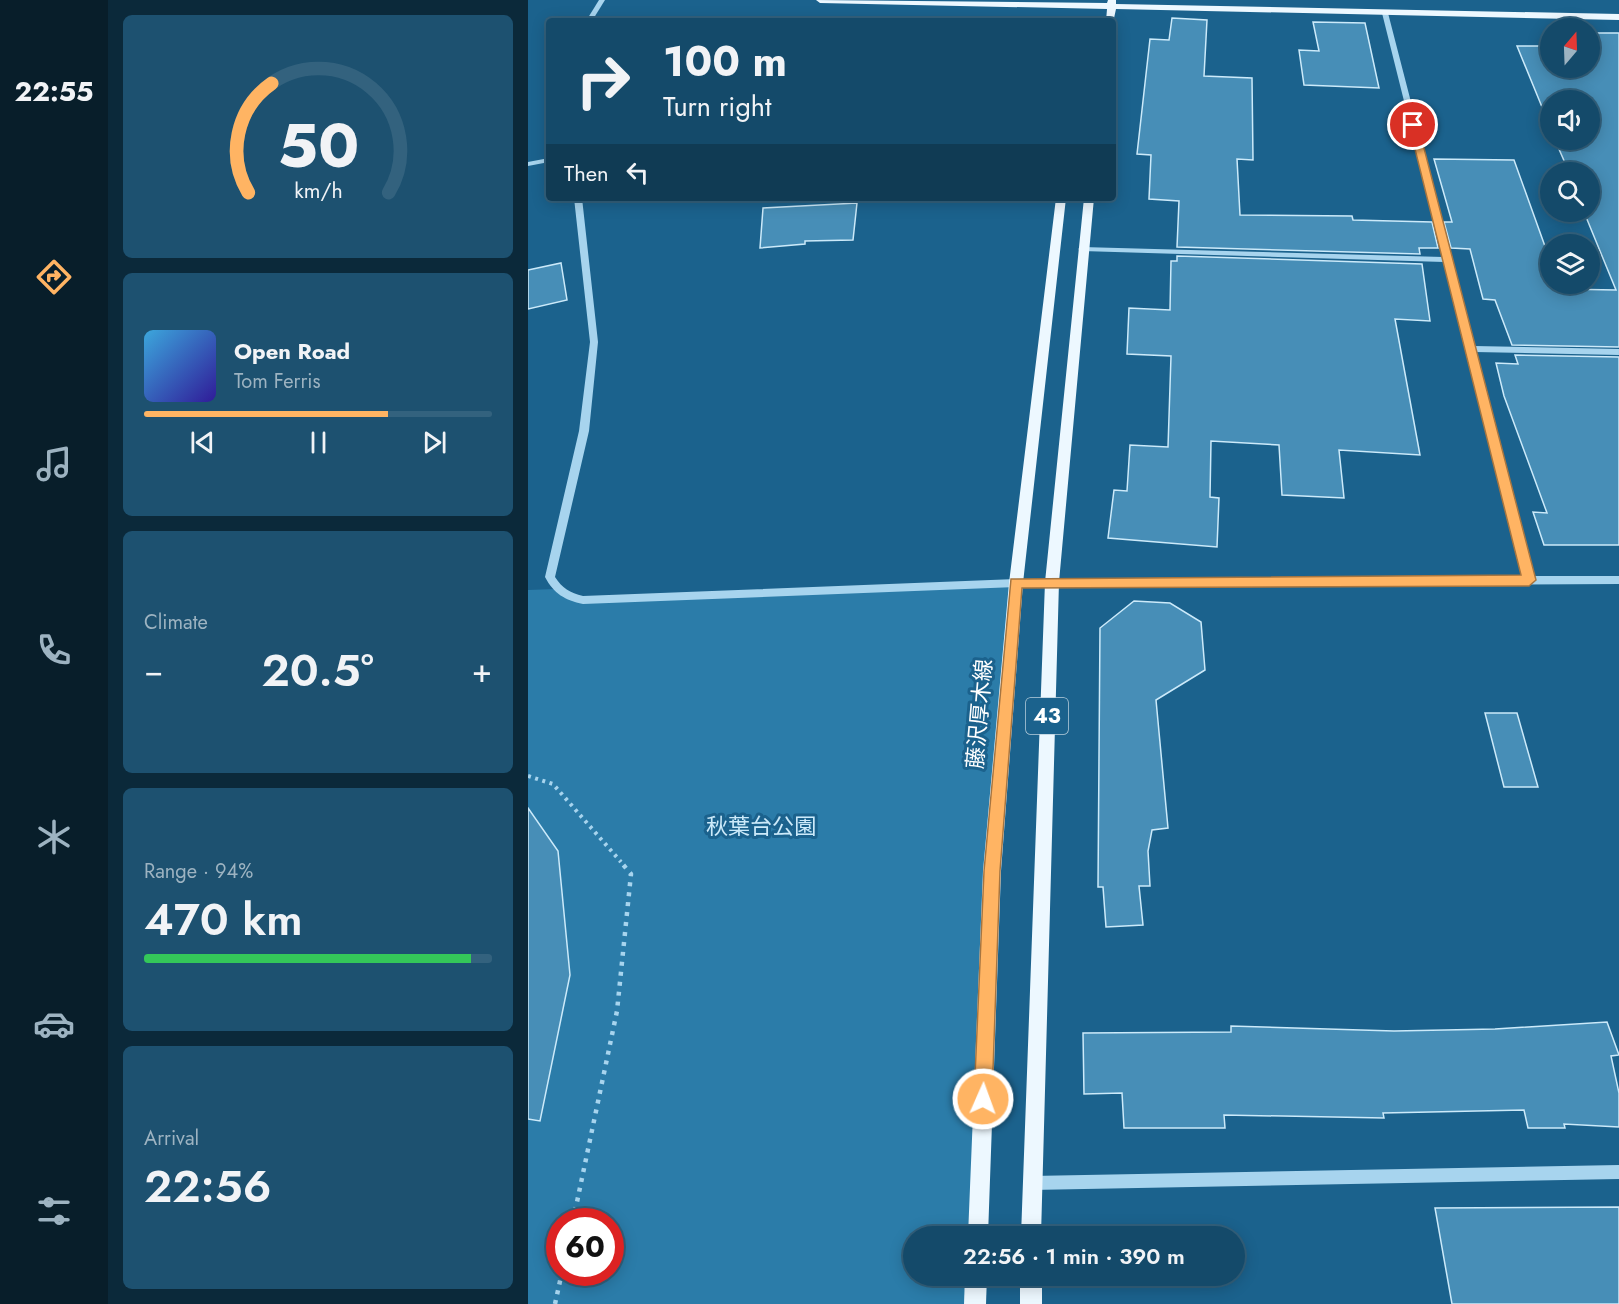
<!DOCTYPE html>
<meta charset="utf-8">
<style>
:root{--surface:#144a6a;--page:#1d5170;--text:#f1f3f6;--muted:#9db3c1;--line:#33627e;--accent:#ffb463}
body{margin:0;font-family:Jost,"Noto Sans JP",sans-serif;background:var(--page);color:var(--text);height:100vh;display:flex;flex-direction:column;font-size:22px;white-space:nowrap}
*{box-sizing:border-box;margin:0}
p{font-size:20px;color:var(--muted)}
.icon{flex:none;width:33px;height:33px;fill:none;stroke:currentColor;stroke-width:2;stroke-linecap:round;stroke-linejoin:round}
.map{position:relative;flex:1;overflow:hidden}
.drawer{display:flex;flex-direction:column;gap:15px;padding:15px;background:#0b293a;width:420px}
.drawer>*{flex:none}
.top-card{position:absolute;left:18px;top:18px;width:570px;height:183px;border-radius:6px;box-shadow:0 3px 15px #0003,0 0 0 2px var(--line);background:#144a6a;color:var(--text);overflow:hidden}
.needle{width:39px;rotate:19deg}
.buttons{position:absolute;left:1012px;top:18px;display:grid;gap:12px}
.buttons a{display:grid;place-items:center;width:60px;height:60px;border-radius:50%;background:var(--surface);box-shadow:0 3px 15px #0003,0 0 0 2px var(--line);font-size:30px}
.speed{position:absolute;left:18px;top:1208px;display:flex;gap:12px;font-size:30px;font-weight:700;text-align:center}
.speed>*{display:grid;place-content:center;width:78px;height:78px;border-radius:50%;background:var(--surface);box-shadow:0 3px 15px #0003,0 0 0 2px var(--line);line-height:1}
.speed .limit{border:9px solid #d22;background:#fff;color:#111}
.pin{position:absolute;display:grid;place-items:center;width:51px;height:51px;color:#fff;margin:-26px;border:3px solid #fff;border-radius:50%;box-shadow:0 2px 6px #0007}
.me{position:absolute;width:66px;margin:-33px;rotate:2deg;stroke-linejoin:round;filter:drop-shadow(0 0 4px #0008)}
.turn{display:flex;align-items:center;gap:21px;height:126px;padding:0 18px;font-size:27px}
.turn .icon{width:78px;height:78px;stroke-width:2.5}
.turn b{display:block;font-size:42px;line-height:51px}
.then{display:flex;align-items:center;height:57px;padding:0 18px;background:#0003;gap:12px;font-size:22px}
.big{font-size:45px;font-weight:600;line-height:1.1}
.drawer .tile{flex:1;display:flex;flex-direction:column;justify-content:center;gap:9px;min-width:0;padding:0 21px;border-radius:9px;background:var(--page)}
.drawer .dial{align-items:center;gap:0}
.dial svg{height:156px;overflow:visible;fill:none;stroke:var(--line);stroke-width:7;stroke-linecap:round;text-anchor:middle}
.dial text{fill:var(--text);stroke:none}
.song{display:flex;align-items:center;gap:18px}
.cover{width:72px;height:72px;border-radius:9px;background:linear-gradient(135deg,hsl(200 70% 55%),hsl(250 70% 35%))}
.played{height:6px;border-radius:3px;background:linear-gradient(90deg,var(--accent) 70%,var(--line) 70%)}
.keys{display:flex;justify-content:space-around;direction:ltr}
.heat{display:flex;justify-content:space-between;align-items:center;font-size:33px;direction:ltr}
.charge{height:9px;border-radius:4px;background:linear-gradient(90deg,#34c759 94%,var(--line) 0)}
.trip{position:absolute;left:375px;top:1226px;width:342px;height:60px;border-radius:30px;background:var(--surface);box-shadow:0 3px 15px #0003,0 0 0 2px var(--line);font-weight:600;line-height:60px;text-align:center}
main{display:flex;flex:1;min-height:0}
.tab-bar{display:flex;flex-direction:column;width:108px;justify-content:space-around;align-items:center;background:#081e2a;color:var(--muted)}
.tab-bar .icon{width:42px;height:42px}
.tab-bar .active{color:var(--accent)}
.tab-bar b{font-size:27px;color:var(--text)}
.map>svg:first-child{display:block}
</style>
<main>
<nav class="tab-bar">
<b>22:55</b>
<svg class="icon active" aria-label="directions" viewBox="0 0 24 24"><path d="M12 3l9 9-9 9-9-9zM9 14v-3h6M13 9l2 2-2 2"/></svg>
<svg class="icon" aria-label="music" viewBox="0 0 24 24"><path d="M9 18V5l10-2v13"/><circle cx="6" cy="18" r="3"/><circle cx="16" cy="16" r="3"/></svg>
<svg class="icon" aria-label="phone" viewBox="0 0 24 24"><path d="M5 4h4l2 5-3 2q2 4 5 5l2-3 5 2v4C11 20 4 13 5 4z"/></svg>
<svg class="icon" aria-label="climate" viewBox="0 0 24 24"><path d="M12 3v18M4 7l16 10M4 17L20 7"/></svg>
<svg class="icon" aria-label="car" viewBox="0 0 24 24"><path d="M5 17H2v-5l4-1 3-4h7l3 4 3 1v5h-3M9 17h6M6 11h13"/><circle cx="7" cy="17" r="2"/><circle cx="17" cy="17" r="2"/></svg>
<svg class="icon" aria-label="filters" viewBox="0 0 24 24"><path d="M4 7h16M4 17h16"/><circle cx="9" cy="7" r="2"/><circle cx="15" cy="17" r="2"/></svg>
</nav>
<section class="drawer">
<div class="tile dial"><svg viewBox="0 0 100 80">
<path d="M14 69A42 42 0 1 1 86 69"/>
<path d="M14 69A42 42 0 0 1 26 13" stroke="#ffb463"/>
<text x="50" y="56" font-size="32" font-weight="700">50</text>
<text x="50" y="72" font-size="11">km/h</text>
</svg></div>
<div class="tile">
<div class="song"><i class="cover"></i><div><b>Open Road</b><p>Tom Ferris</p></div></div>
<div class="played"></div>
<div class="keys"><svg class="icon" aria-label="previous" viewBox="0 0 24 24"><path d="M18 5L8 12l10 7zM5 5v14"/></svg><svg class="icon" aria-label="pause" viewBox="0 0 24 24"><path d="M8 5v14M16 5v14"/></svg><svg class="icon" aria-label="next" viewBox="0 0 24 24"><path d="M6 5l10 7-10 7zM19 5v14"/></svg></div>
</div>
<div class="tile"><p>Climate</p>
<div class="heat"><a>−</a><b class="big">20.5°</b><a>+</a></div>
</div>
<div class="tile"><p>Range · 94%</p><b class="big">470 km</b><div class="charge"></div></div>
<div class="tile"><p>Arrival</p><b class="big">22:56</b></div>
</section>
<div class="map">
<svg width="1091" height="1304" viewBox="0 0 1091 1304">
<rect width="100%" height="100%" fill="#1b628d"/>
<path fill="#2b7ca9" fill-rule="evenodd" d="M 488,583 L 450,1236 L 386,1236 L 386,1275 L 448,1275 L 448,1304 L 0,1304 L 0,590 L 28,589 L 39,597 ZM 32,1221 L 82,1221 L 82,1272 L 32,1272 Z"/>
<g fill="#478eb7" stroke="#cceafa" stroke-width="1.5">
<polygon points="644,18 679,20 676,76 724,78 725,160 709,159 712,215 824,216 825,220 904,222 910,248 891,248 892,254 649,247 651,201 621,199 623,155 609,154 622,39 641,40"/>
<polygon points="785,22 837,23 851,88 776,85 771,50 791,51"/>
<polygon points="1062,33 1091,33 1091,347 984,345 967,300 955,299 942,249 923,248 916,222 924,222 906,159 986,160 1023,263 1023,284 1030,284 1032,289 1088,290 1056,212 1062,212 1062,172 1041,172 1027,140 1062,140 1062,100 1023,100 1023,129 989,46 1023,46 1023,68 1062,68"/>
<polygon points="329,203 325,240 277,241 277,244 232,248 235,208"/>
<polygon points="649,256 894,264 902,321 867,319 892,455 811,450 816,498 754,495 751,445 683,441 682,497 691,498 689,547 580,538 586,490 599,491 602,445 640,447 643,356 599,354 601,308 642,310 643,261 649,261"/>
<polygon points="33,263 39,300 0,309 0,270"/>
<polygon points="987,355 1091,357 1091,545 1016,545 1005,512 1019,513 976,396 968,363 990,364"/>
<polygon points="606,601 642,603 673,622 677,670 628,700 640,828 624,830 620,851 622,886 611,886 615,925 578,927 575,887 570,887 572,628"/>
<polygon points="957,713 989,713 1010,787 976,787"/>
<polygon points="0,808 30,851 42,975 12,1121 0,1119"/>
<polygon points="1079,1022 1091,1055 1083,1056 1091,1093 1091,1127 1036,1124 1037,1128 1000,1128 996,1110 855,1113 856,1118 696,1115 697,1128 596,1128 594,1093 556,1094 555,1033 703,1032 703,1026 866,1031 967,1029"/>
<polygon points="1091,1207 1091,1304 924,1304 907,1208"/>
</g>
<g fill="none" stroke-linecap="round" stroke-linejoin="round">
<polyline stroke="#a7d4ee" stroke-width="4" stroke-dasharray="3 4.5" stroke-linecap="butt" points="0,776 25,784 93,862"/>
<g stroke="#a7d4ee" stroke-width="4.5" stroke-dasharray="4 6" stroke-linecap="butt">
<polyline points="45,1221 89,1011 103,874 92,861"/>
<polyline points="27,1304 34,1272"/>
</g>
<g fill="#a7d4ee" fill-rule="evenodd">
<polygon points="71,0 77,0 64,21 58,21"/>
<path d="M 857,11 L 860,13 L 946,346 L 1091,349 L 1091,355 L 947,352 L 1005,576 L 1091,576 L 1091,584 L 488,587 L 55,604 C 37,600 26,594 17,577 L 51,431 L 62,342 L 46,198 L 54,198 L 70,342 L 61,431 L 27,577 C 34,588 42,593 55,596 L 488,579 L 995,576 L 916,262 L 554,251 L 550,249 L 554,247 L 915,257 L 854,13 Z"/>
<polygon points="21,158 21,162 0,166 0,162"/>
<polygon points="1091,1165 1091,1179 503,1190 498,1188 496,1183 498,1178 503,1176"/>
</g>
<g fill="#edf8ff" fill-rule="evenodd">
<polygon points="288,0 579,3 580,0 588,0 588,4 1091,14 1091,20 588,9 585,23 578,21 579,9 292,3"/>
<polygon points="528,198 538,198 495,583 473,871 460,1236 440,1236 455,871 481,583"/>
<polygon points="556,198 566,198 531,582 513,1236 493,1236 517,582"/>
<polygon points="437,1275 459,1275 458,1304 436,1304"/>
<rect x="492" y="1275" width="22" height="29"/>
</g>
</g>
<polygon fill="#ffb463" stroke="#a67540" stroke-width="1.5" points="885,122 890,125 1008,580 1001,586 494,588 472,871 464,1099 461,1105 455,1108 449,1105 446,1099 456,871 483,579 993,575 881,125"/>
<g text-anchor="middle" stroke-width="6" stroke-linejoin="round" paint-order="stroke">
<rect fill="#1b628d" stroke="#bbd0dd" stroke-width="1.5" x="498" y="698" width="42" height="36" rx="4.5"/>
<g font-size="21" font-weight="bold" fill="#fff">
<text x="519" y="723">43</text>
</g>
<g font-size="22" fill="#fff" stroke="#1b628d">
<text transform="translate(451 714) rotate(-85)" y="8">藤沢厚木線</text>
</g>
<g font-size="22" fill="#cceafa" stroke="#1b628d">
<text x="233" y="834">秋葉台公園</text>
</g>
</g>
</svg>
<div class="buttons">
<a><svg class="needle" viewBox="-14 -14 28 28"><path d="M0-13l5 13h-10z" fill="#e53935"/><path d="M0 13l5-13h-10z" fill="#9db3c1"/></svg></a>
<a><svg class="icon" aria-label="sound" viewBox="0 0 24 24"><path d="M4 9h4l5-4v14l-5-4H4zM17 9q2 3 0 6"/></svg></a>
<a><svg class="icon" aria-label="search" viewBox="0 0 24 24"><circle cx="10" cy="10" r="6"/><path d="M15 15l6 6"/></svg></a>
<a><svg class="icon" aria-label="layers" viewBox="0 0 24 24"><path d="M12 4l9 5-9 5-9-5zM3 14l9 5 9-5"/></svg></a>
</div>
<div class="speed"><div class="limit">60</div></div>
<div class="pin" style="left:885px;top:125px;background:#d93025"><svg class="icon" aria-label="arrive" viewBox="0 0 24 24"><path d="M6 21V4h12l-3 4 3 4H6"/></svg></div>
<svg class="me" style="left:455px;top:1099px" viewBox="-20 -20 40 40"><circle r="17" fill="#ffb463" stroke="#fff" stroke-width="3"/><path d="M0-11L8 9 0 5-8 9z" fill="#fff"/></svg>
<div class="trip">22:56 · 1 min · 390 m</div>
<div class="top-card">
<div class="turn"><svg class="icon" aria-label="right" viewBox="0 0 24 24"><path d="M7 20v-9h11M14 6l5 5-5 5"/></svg><div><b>100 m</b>Turn right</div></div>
<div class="then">Then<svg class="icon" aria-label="left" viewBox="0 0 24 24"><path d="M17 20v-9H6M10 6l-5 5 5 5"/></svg></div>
</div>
</div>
</main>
